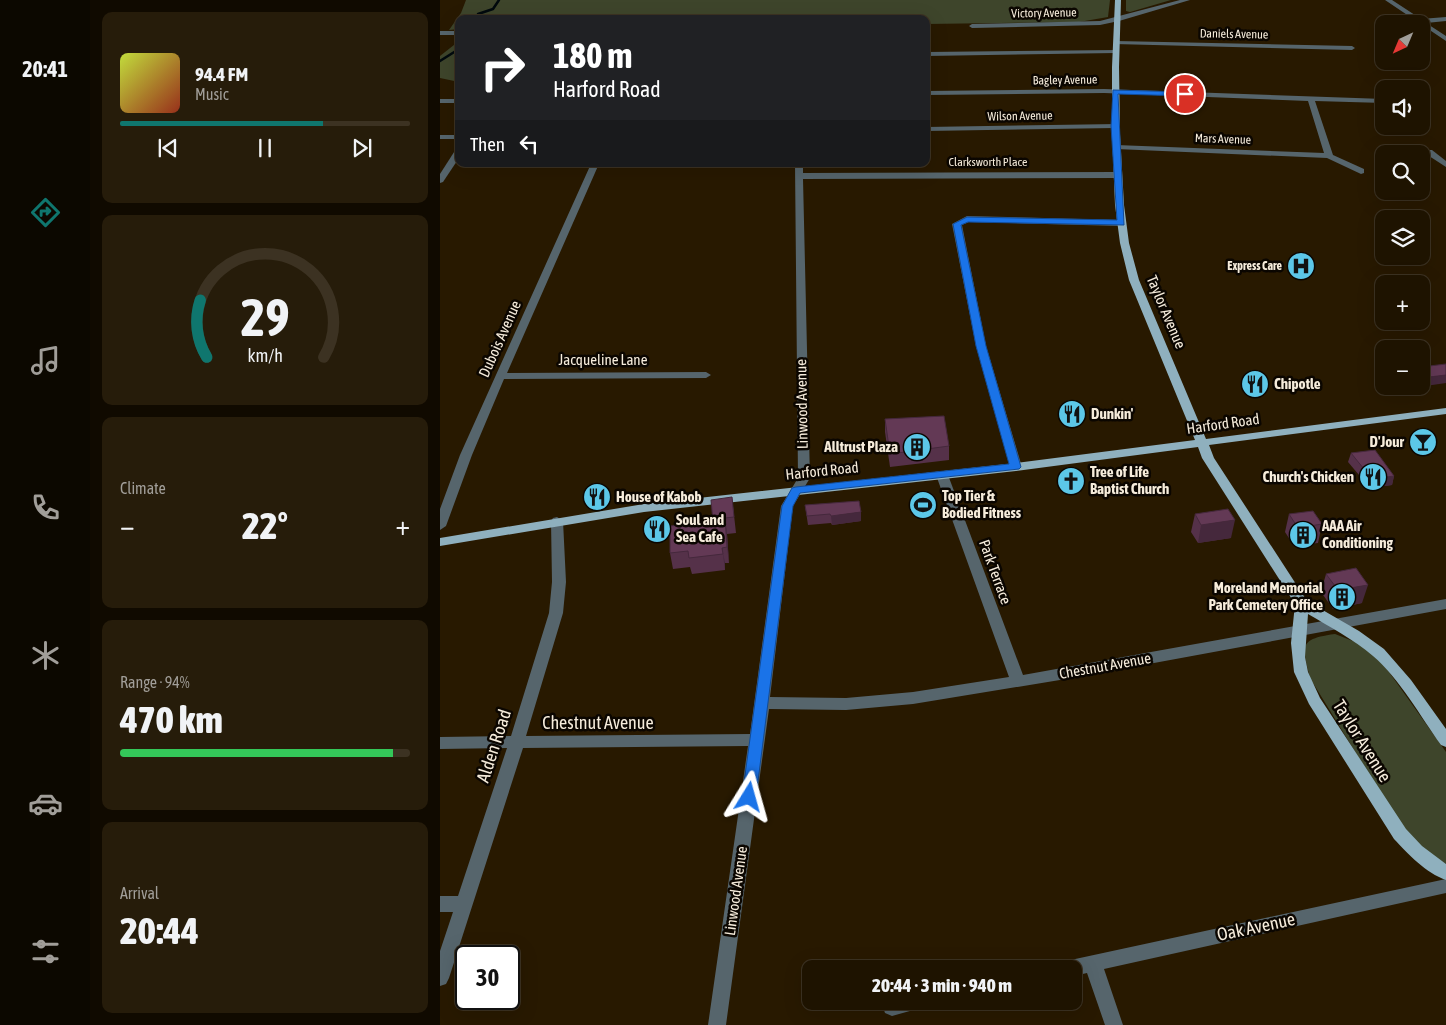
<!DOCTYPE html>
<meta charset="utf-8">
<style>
:root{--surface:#1e1300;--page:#261c0a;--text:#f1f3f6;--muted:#a19e99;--line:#3c3222;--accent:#0f766e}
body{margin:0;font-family:"Asap Condensed",sans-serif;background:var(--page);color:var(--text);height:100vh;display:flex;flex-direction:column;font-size:19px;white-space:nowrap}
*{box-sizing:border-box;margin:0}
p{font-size:16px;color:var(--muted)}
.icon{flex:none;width:28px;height:28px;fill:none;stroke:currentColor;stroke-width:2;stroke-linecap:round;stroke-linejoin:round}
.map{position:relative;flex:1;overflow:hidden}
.drawer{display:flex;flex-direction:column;gap:12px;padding:12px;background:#100a00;width:350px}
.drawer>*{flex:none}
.hud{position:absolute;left:15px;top:15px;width:475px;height:152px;border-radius:10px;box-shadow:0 5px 20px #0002,0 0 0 1px var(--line);background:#202124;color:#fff;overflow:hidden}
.needle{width:32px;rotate:224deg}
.buttons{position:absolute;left:935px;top:15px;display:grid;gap:10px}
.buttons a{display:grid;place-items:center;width:55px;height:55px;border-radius:10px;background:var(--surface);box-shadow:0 5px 20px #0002,0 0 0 1px var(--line);font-size:25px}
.speed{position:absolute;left:15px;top:945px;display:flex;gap:10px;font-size:25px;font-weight:700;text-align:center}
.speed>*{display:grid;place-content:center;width:65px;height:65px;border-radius:50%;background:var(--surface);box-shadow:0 5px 20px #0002,0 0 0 1px var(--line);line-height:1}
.speed .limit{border:2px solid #111;border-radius:8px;background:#fff;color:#111}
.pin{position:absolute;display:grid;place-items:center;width:42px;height:42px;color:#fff;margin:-21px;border:2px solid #fff;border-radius:50%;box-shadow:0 1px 5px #0007}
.me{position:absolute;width:55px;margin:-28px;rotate:8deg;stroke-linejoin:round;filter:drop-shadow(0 0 4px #0008)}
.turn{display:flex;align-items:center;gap:18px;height:105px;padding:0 15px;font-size:22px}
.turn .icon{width:65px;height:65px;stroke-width:2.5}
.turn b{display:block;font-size:35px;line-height:42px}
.then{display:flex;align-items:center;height:48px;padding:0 15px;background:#0003;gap:10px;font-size:19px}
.big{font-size:38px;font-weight:800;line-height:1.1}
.drawer .tile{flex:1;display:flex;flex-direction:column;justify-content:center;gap:8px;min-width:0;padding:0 18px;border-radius:10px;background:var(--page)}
.drawer .dial{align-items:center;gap:0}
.dial svg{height:130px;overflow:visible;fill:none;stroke:var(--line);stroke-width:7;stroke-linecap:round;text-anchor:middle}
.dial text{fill:var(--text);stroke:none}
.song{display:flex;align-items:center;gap:15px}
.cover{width:60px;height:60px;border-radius:8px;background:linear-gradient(135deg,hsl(70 70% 55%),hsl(10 70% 35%))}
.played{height:5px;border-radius:2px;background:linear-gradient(90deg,var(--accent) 70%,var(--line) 70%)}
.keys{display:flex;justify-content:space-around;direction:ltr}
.heat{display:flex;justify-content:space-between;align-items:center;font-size:28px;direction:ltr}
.charge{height:8px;border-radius:4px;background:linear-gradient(90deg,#34c759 94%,var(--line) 0)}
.trip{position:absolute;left:362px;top:960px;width:280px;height:50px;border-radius:10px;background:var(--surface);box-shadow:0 5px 20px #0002,0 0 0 1px var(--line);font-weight:800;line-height:50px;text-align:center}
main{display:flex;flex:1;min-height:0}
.tabs{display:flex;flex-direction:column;width:90px;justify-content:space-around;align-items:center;background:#0c0800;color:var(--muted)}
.tabs .icon{width:35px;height:35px}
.tabs .selected{color:var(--accent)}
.tabs b{font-size:22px;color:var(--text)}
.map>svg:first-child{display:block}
</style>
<main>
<nav class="tabs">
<b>20:41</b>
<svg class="icon selected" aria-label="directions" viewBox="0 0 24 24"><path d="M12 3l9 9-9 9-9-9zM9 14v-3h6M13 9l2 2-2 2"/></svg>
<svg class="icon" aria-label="music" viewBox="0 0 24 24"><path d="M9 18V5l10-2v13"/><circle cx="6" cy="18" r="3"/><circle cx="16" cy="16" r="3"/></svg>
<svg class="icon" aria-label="phone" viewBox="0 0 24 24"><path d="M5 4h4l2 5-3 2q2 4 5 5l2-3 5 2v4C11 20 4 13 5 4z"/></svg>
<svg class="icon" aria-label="climate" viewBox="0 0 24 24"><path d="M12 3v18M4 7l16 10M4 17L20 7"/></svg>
<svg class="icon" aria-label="car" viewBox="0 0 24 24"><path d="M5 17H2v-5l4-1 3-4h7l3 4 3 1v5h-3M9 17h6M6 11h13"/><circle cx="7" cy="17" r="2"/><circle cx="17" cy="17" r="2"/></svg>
<svg class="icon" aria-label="filters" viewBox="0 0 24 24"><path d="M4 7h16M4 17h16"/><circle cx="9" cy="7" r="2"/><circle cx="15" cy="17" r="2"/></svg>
</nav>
<section class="drawer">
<div class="tile">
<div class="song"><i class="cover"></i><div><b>94.4 FM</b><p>Music</p></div></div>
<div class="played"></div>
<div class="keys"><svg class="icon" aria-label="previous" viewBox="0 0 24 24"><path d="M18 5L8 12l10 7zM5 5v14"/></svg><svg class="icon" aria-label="pause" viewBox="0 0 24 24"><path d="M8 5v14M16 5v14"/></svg><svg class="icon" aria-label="next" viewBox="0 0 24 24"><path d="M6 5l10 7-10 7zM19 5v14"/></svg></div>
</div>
<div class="tile dial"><svg viewBox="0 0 100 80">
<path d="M14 69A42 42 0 1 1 86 69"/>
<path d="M14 69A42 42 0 0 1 10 34" stroke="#0f766e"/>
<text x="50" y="56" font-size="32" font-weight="700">29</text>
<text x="50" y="72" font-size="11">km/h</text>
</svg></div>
<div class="tile"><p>Climate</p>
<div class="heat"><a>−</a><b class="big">22°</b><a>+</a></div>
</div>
<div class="tile"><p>Range · 94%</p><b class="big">470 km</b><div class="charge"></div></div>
<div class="tile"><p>Arrival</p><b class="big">20:44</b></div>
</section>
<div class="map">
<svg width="1006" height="1025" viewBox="0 0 1006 1025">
<rect width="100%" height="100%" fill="#281900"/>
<g fill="#3e452b">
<polygon points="26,0 670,0 668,17 639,22 486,24 486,19 19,19 19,29 9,30 21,13"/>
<polygon points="686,0 731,0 690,12 686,11"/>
<polygon points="19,41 19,82 0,78 0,56"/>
<path d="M 895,634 L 918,643 L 939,658 L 1006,752 L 1006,864 L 978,847 L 958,822 L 870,678 C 862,646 858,639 895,634 Z"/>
</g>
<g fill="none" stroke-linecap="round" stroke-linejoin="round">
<g stroke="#00090d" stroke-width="2.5">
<polyline points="39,19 38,14 53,9 59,0"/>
<polyline points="0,61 19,49"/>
</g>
<g fill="#56656c" fill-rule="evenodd">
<polygon points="740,0 750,0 679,21 660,25 532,28 529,26 532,24 660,21"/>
<polygon points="945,0 952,0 981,19 1006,17 1006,21 986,23 1006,36 1006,41"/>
<polygon points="0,31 15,31 18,33 15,35 0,35"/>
<polygon points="676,41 912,46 915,48 912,50 674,44 674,42"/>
<polygon points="678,50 679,51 676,53 486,56 486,52"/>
<polygon points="664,89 944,99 944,103 875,101 893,155 924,169 924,173 921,174 887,158 676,149 672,147 676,145 884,153 868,101 664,93 486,95 486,91"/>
<rect x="0" y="99" width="19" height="4"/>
<polygon points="678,124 678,128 675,128 486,131 486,127"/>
<rect x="0" y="135" width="19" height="4"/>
<polygon points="16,149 19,149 19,158 3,182 0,183 0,174"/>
<polygon points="986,150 992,150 1006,161 1006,167 986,154"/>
<polygon points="153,164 158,166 67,373 266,372 271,375 266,378 64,379 32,455 6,526 0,530 0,509 20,455 150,166"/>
<polygon points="355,164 363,164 363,173 678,172 682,175 678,178 363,179 370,478 353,506 330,697 406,698 473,692 569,677 496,475 502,471 508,475 583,675 1006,599 1006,609 638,677 473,704 406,710 329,709 286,1025 268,1025 308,746 83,748 9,978 6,984 0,986 0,951 13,912 0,912 0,896 18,896 67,748 0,749 0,737 71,736 109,613 112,582 111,521 113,518 117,517 123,521 126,582 123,613 86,736 310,734 341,506 358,478"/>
<polygon points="527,216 681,220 686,223 681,226 529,222 522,225 546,346 582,467 576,471 570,467 536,346 512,224"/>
<polygon points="1006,879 1006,893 664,969 683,1025 665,1025 647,973 634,976 634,969 617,969 620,963 626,961"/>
<polygon points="445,1001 487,1001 484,1007 452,1016 445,1013 443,1007"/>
</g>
<path fill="#8fb0be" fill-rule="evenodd" d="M 675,0 L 681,0 L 679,67 L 680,134 L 684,205 L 689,243 L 699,280 L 766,439 L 1006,408 L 1006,414 L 769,445 L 774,458 L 867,601 L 919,631 L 944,649 L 971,680 L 1006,729 L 1006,747 L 1001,745 C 981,717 959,678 933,656 C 913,639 890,627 868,614 L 865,657 L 868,672 L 880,698 L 966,829 L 982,846 L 1006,864 L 1006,880 C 986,873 968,854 954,839 L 869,704 L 854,672 L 851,643 L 855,604 L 762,458 L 758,447 L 576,471 L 204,512 L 0,546 L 0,538 L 204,504 L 576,463 L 755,440 L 689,280 L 680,243 L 675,205 L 672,134 L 672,67 Z"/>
</g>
<g fill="#553149">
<polygon points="445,419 509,446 509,460 450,467 445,432"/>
<polygon points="911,453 954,476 952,485 930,488 908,462"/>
<polygon points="292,497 296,533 287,534 289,563 285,563 285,570 252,574 250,567 233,569 230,553 273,522"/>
<polygon points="365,505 421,521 392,525 391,523 368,525"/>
<polygon points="755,514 791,538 758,543 751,532"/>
<polygon points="849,514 882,524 878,543 854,546 845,532"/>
<polygon points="886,574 922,603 893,609 881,592"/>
</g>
<g fill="#45283c">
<polygon points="1006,375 1006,383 965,389 965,386 981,386 981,378"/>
<polygon points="954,476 952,485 930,488 932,479"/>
<polygon points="421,512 421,521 392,525 391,516"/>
<polygon points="285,518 287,534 289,563 287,547"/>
<polygon points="795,520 791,538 758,543 761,525"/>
<polygon points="282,548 285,563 285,570 283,554"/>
<polygon points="928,585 922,603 893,609 898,590"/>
</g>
<g fill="#633955" stroke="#45283c">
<polygon points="1006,364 1006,375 981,378 981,367"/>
<polygon points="504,416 509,446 450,454 445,419"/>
<polygon points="935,450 954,476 932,479 911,453"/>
<polygon points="292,497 294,517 285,518 287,547 282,548 283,554 249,558 248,551 230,553 230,526 273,522 271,500"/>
<polygon points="419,501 421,512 391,516 390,514 367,516 365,505"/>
<polygon points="788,509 795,520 761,525 755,514"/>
<polygon points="873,511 882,524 858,528 849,514"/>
<polygon points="916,568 928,585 898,590 886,574"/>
</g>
<polygon fill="#1a73e8" stroke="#114b97" points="673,90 745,92 748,94 745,96 678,94 684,225 528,222 521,225 546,346 581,467 579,469 360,493 353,506 316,797 314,801 309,803 304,801 302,797 342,506 352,488 356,487 569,464 536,346 513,224 527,217 677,220 671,126"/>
<defs>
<g id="hospital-disc" transform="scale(1.4375)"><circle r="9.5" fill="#5cc7e8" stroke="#0b0600"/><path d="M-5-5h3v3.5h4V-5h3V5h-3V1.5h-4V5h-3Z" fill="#111"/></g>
<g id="restaurant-disc" transform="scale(1.4375)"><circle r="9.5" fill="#5cc7e8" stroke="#0b0600"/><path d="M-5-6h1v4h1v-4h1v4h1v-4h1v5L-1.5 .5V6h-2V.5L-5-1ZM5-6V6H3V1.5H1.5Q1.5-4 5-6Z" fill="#111"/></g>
<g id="bar-disc" transform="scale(1.4375)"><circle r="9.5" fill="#5cc7e8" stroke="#0b0600"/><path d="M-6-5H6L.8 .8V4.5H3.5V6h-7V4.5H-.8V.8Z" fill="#111"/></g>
<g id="building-disc" transform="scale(1.4375)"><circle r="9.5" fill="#5cc7e8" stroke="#0b0600"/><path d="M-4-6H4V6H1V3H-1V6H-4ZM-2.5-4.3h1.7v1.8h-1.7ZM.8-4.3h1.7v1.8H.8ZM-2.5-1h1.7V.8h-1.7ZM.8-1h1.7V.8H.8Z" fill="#111"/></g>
<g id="church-disc" transform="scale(1.4375)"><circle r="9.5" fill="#5cc7e8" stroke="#0b0600"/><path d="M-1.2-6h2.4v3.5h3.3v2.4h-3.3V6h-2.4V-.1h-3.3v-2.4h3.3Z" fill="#111"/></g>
<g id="stadium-disc" transform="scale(1.4375)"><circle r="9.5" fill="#5cc7e8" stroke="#0b0600"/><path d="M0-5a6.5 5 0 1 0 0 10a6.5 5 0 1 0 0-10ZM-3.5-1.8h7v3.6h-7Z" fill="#111"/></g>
</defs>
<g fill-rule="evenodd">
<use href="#hospital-disc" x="861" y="266"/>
<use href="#restaurant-disc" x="815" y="384"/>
<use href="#restaurant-disc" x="632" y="414"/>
<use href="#bar-disc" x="983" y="442"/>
<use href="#building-disc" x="477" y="447"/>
<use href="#restaurant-disc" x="933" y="477"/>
<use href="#church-disc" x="631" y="481"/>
<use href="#restaurant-disc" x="157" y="497"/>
<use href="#stadium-disc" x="483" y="505"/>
<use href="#restaurant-disc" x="217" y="529"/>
<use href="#building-disc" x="863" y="535"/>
<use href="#building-disc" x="902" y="597"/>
</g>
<g text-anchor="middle" stroke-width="5" stroke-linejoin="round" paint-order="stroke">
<g font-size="12" fill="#f6ecdb" stroke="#0b0600">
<text transform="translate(604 13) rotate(-1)" y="4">Victory Avenue</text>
<text transform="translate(794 34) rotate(1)" y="4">Daniels Avenue</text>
<text transform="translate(625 80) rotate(-1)" y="4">Bagley Avenue</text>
<text transform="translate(580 116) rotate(-1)" y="4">Wilson Avenue</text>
<text transform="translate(783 139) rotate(2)" y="4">Mars Avenue</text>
<text x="548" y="166">Clarksworth Place</text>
</g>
<g font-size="12" font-weight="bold" fill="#f6ecdb" stroke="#0b0600" text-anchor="end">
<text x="842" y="270">Express Care</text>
</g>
<g font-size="15" fill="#f6ecdb" stroke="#0b0600">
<text transform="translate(726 312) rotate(67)" y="5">Taylor Avenue</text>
<text transform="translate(60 339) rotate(-66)" y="5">Dubois Avenue</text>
<text x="163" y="365">Jacqueline Lane</text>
<text transform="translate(362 404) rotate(-91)" y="5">Linwood Avenue</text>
<text transform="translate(783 424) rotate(-8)" y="5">Harford Road</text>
<text transform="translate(382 471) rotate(-6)" y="5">Harford Road</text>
<text transform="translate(555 572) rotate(70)" y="5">Park Terrace</text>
<text transform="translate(665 666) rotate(-10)" y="5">Chestnut Avenue</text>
<text transform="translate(296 891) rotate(-82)" y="5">Linwood Avenue</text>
</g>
<g font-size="15" font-weight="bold" fill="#f6ecdb" stroke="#0b0600" text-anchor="start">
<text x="834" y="389">Chipotle</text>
<text x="651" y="419">Dunkin'</text>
<text x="964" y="447" text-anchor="end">D'Jour</text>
<text x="458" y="452" text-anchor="end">Alltrust Plaza</text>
<text x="650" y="477">Tree of Life<tspan x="650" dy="17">Baptist Church</tspan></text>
<text x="914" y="482" text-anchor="end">Church's Chicken</text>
<text x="502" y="501">Top Tier &amp;<tspan x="502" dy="17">Bodied Fitness</tspan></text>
<text x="176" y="502">House of Kabob</text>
<text x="236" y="525">Soul and<tspan x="236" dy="17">Sea Cafe</tspan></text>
<text x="882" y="531">AAA Air<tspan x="882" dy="17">Conditioning</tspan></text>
<text x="883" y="593" text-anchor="end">Moreland Memorial<tspan x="883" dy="17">Park Cemetery Office</tspan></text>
</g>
<g font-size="18" fill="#f6ecdb" stroke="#0b0600">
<text x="158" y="729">Chestnut Avenue</text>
<text transform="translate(922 741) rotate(58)" y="6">Taylor Avenue</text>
<text transform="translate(54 746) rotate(-72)" y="6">Alden Road</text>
<text transform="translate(816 927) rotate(-12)" y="6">Oak Avenue</text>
</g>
</g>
</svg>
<div class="buttons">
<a><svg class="needle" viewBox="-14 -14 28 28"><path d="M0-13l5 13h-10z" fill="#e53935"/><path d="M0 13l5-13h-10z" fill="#a19e99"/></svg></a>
<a><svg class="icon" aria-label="sound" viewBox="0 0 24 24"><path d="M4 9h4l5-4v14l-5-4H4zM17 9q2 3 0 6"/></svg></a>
<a><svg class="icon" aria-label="search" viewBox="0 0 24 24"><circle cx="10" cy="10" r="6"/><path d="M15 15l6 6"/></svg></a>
<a><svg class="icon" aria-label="layers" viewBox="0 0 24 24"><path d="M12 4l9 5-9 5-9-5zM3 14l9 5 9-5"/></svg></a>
<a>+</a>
<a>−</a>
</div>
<div class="speed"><div class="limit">30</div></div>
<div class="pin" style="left:745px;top:94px;background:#d93025"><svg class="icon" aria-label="arrive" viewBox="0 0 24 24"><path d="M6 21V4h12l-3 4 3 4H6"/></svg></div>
<svg class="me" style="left:309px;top:797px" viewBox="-20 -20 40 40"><path d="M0-17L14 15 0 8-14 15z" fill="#1a73e8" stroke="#fff" stroke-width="4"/></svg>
<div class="trip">20:44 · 3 min · 940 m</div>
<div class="hud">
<div class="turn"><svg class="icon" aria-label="right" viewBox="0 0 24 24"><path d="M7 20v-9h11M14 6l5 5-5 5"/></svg><div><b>180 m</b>Harford Road</div></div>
<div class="then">Then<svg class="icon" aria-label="left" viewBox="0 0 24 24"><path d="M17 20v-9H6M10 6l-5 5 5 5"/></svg></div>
</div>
</div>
</main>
